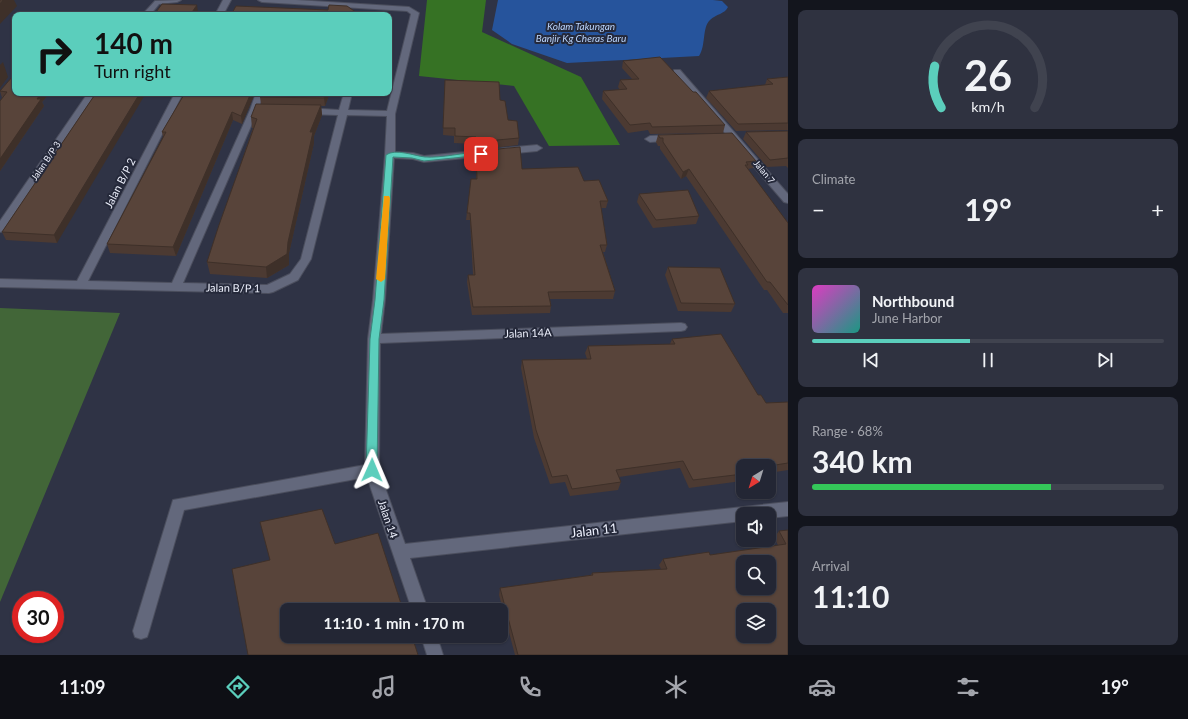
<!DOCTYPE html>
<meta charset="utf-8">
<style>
:root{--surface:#232634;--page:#2f3240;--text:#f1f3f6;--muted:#a3a5ac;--line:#40434f;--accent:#5bcebc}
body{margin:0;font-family:Lato,sans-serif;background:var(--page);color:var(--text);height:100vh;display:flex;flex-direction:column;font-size:15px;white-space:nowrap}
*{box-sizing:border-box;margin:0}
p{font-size:13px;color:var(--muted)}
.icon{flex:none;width:22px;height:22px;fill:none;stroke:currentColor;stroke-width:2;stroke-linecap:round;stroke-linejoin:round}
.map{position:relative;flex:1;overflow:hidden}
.side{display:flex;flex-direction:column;gap:10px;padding:10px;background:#13151d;width:400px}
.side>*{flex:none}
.banner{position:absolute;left:12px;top:12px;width:380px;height:84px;border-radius:8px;box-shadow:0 1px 3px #0004,0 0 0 1px var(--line);background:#5bcebc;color:#111;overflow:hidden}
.needle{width:26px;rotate:218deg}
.buttons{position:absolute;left:736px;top:459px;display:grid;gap:8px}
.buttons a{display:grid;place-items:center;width:40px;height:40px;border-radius:8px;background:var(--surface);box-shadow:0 1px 3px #0004,0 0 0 1px var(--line);font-size:20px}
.speed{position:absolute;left:12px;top:591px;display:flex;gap:8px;font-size:20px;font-weight:700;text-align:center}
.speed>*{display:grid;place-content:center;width:52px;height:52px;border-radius:50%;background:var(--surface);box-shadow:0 1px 3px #0004,0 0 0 1px var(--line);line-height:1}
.speed .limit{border:6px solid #d22;background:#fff;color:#111}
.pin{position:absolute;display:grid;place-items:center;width:34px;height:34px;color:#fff;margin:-17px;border-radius:8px;box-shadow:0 2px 6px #0006}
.me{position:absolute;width:44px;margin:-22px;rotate:1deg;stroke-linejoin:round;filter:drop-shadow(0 0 3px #0008)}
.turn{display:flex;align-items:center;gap:14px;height:84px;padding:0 16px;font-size:18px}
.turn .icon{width:52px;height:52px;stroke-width:2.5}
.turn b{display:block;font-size:28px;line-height:34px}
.big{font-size:30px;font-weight:700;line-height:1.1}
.side .card{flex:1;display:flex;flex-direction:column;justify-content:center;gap:6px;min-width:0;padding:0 14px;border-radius:8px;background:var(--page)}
.side .dial{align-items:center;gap:0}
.dial svg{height:104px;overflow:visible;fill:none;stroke:var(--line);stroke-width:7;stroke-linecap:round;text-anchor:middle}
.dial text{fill:var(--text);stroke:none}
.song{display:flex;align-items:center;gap:12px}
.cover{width:48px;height:48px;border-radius:6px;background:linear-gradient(135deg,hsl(310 70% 55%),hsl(170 70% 35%))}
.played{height:4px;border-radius:2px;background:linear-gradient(90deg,var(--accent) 45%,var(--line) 45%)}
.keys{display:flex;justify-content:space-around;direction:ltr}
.heat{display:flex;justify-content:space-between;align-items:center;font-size:22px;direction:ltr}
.charge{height:6px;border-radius:3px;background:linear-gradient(90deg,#34c759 68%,var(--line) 0)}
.trip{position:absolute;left:280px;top:603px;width:228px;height:40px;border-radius:8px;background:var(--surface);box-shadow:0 1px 3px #0004,0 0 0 1px var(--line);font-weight:700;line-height:40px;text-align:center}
.tabs{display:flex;height:64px;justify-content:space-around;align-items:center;background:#0e0f15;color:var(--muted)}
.tabs .icon{width:28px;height:28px}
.tabs .on{color:var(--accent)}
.tabs b{font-size:18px;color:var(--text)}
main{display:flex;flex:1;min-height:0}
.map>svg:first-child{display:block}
</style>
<main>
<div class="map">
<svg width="788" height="655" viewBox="0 0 788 655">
<rect width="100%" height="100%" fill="#2f3345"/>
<polygon fill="#426638" points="0,308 120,313 0,602"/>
<polygon fill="#367224" points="427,0 486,0 482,32 581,77 620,145 549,146 514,86 419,76"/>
<path fill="#26549c" d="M 498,0 L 713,0 L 722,1 L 728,7 C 725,14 716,14 710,20 C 702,27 706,46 699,56 L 567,63 L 512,44 L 492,30 Z"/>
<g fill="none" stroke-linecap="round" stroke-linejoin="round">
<g stroke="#4b4e5d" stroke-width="2">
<g id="minor">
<polygon points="181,0 177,2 159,4 150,15 142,15 155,1"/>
<polygon points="223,0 231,0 223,15 215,15"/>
<polygon points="258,0 296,0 409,7 419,13 395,114 395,152 413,153 424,156 537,145 542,148 537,151 424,162 413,159 394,158 385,300 381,334 681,323 685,324 687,327 685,330 681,331 380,343 379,470 405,544 788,502 788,516 769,518 769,514 743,514 743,521 410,558 428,610 412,610 367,477 184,510 149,631 147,637 141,639 135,637 133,631 173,500 365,465 368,339 373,300 385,155 387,116 347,115 311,259 298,280 273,292 269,293 0,287 0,279 77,281 175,93 183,93 88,281 172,283 250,110 256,93 264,93 258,110 183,283 267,285 290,274 301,259 338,115 306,114 302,111 306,108 339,110 344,93 352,93 348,110 387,111 411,14 407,11 262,2"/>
<polygon points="674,70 680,70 788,194 788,203 784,202 674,74"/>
<polygon points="88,93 96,93 4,231 0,232 0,221"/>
<polygon points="673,135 678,138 676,140 650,142 645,139 650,136"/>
<polygon points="421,636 437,636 443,655 427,655"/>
</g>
</g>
<use href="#minor" fill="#63687c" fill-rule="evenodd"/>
</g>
<g fill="#4c3a32">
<polygon points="623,61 725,125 723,133 650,134 648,130 628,133 602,99 603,91 620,90 618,87 620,80 632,79 622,68"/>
<polygon points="13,76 15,93 50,93 42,102 44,106 0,171 0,101 2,98 0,91"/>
<polygon points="788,77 788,130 736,131 706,98 709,91 765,85 767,79"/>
<polygon points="445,80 500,100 508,120 519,138 518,145 475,150 475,144 454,143 454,136 443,135"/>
<polygon points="96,93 57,243 6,240 2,232"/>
<polygon points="185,93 255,93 242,124 233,120 176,256 110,253 107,244 163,137 162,132"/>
<polygon points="261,93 330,93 325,106 321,106 322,115 314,136 314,143 289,253 289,265 267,278 210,274 207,262 253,128 252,128 251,117 261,104 260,97"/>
<polygon points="788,131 788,168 786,166 767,167 743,139 746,132"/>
<polygon points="658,135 756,161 753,168 748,169 788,223 788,313 783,313 767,290 764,290 686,176 681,179 660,149 660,146 658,146 656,142"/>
<polygon points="476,151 522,169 584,181 608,201 606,208 601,208 607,245 605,252 603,252 615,291 613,299 550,299 551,306 550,313 472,315 467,282 468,275 473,275 470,220 466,220 471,179 476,179"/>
<polygon points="639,194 699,216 696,224 653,228 637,202"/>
<polygon points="668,267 735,304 731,312 678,311 665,275"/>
<polygon points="672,339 758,395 766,403 788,402 788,470 769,473 769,466 743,466 743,478 742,481 689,488 680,468 619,477 621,482 618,490 570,496 565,482 550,484 534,438 521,368 522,360 587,359 585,353 588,346 670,344"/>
<polygon points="788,530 788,655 515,655 499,595 500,588 591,575 592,573 661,569 659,565 663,559 710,555 778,545 774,538 779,531"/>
</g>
<g fill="#3e3029">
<polygon points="3,0 14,0 17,6 0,24 0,4"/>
<polygon points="197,5 198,12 196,15 190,15"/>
<polygon points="3,62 8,77 0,88 0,65"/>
<polygon points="41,93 50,93 42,102 44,106 0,171 0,159 37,99"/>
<polygon points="140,93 146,93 57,243 54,235"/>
<polygon points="251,93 255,93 242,124 241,116"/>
<polygon points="326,93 330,93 325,106 324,98"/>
<polygon points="321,105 322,115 314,136 314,143 289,253 289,265 267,278 266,267 288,242 310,132"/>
<polygon points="232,112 233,120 176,256 173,247"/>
<polygon points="689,169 686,176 681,179 683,172"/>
</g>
<g fill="#58443a" stroke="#3e3029" fill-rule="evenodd">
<polygon points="0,0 3,0 0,4"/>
<polygon points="162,4 197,5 190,15 154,15"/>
<polygon points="329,5 347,6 357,13 356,15 231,15 236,6 328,10"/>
<polygon points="67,14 91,15 66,15"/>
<polygon points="660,57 693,92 696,92 725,125 652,127 650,123 630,125 603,91 627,89 620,80 639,79 623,61"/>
<polygon points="14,70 15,70 15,93 41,93 37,99 41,99 0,159 0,101 7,92 0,91 13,76"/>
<polygon points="788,77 788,123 738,124 709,91 773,84 767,79"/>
<polygon points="445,80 499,82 500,100 505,101 508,120 517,121 519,138 476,142 476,137 455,136 455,128 443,128"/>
<polygon points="96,93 140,93 54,235 2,232"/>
<polygon points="185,93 251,93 241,116 232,112 173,247 107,244 166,132 162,132"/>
<polygon points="261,93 326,93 324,98 260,97"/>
<polygon points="256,104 321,105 310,132 313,132 288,242 287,254 266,267 207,262 219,225 257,119 251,117"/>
<polygon points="788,131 788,158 770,160 746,132"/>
<polygon points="732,133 756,161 746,162 748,165 745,165 788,223 788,305 770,282 767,282 689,169 683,172 663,142 663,138 660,138 658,135"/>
<polygon points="520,147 522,169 578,167 584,181 599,180 608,201 600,201 607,245 600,245 615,291 548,292 551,306 473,307 468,275 475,275 470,213 467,213 471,179 477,179 476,151"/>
<polygon points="688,190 699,216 656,220 639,194"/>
<polygon points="668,267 720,268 735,304 681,303"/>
<polygon points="721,334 758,395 761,395 766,403 788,402 788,463 769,466 743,466 743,474 693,480 683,461 616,470 621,482 572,489 567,475 552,477 536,430 522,360 591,359 588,346 675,344 672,339"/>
<polygon points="322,509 335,544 378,533 403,610 287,610 287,636 412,636 418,655 248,655 232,569 270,560 260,522"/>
<path d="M 788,530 L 788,655 L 518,655 L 500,588 L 593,575 L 592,573 L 667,569 L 663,559 L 709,552 L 710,555 L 786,544 L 779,531 ZM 743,562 L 769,562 L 769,588 L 743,588 ZM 743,610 L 769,610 L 769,636 L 743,636 Z"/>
</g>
<path fill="#5bcebc" stroke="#3b867a" d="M 481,151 L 483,152 L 483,155 L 424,161 L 412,158 L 393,157 L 384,300 L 379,339 L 377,470 L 375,473 L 372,474 L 368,473 L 366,470 L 370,339 L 375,300 L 386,155 C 395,148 415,156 425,157 C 441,158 464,153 481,151 Z"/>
<polygon fill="#f59e0b" points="384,196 389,196 390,198 385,279 381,282 376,279"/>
<g text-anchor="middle" stroke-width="4" stroke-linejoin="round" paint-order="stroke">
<g font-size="9" fill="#eef1fd" stroke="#25293a">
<text transform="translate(46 161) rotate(-56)" y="3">Jalan B/P 3</text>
<text transform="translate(764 172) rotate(50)" y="3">Jalan 7</text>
</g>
<g font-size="10" font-style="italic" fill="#bad4fc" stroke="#25293a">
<text x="581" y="30">Kolam Takungan<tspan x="581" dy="12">Banjir Kg Cheras Baru</tspan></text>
</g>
<g font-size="11" fill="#eef1fd" stroke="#25293a">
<text transform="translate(120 183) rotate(-63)" y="4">Jalan B/P 2</text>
<text transform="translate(233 288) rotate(1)" y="4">Jalan B/P 1</text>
<text transform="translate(528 333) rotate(-2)" y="4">Jalan 14A</text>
<text transform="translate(388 519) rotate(71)" y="4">Jalan 14</text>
</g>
<g font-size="13" fill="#eef1fd" stroke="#25293a">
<text transform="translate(594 530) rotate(-6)" y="5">Jalan 11</text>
</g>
</g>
</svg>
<div class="buttons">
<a><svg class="needle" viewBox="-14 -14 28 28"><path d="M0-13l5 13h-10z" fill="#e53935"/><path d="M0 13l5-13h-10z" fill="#a3a5ac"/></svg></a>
<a><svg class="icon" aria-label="sound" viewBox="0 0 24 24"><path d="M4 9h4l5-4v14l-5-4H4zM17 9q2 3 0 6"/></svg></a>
<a><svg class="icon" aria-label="search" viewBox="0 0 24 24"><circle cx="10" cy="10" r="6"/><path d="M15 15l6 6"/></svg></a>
<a><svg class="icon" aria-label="layers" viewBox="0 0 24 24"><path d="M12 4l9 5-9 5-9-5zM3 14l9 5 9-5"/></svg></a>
</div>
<div class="speed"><div class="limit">30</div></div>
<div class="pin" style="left:481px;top:154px;background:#d93025"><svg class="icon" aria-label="arrive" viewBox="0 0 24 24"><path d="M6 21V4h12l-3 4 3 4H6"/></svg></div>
<svg class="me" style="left:372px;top:470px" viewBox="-20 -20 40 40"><path d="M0-17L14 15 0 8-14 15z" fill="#5bcebc" stroke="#fff" stroke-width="4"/></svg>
<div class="trip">11:10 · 1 min · 170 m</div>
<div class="banner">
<div class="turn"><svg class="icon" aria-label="right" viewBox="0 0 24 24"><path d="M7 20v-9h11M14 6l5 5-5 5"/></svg><div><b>140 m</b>Turn right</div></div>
</div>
</div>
<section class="side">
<div class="card dial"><svg viewBox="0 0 100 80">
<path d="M14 69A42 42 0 1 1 86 69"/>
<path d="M14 69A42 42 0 0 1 9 37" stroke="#5bcebc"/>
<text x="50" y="56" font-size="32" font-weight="700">26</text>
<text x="50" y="72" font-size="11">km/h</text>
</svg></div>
<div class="card"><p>Climate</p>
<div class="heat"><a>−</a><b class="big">19°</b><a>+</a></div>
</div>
<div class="card">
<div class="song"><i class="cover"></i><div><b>Northbound</b><p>June Harbor</p></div></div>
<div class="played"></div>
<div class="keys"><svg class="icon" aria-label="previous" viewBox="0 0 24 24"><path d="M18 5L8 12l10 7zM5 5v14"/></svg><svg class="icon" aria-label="pause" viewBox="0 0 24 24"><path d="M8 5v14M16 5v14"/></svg><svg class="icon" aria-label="next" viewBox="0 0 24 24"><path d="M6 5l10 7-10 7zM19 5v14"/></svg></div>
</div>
<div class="card"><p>Range · 68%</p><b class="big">340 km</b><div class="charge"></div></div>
<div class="card"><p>Arrival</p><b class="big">11:10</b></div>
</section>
</main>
<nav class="tabs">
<b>11:09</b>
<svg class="icon on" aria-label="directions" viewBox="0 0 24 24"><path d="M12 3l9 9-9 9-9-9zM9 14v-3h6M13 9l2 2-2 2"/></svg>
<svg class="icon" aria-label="music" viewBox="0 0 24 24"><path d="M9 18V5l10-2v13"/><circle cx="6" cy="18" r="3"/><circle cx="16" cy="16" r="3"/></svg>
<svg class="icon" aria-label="phone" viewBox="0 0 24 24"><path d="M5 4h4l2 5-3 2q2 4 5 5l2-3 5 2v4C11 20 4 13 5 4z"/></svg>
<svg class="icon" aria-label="climate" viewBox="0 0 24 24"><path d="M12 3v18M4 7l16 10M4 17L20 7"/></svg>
<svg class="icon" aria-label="car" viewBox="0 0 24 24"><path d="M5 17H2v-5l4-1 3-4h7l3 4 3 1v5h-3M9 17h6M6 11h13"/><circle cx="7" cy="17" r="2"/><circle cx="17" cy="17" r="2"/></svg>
<svg class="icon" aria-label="filters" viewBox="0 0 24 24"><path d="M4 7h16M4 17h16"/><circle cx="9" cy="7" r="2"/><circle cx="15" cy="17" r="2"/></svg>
<b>19°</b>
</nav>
